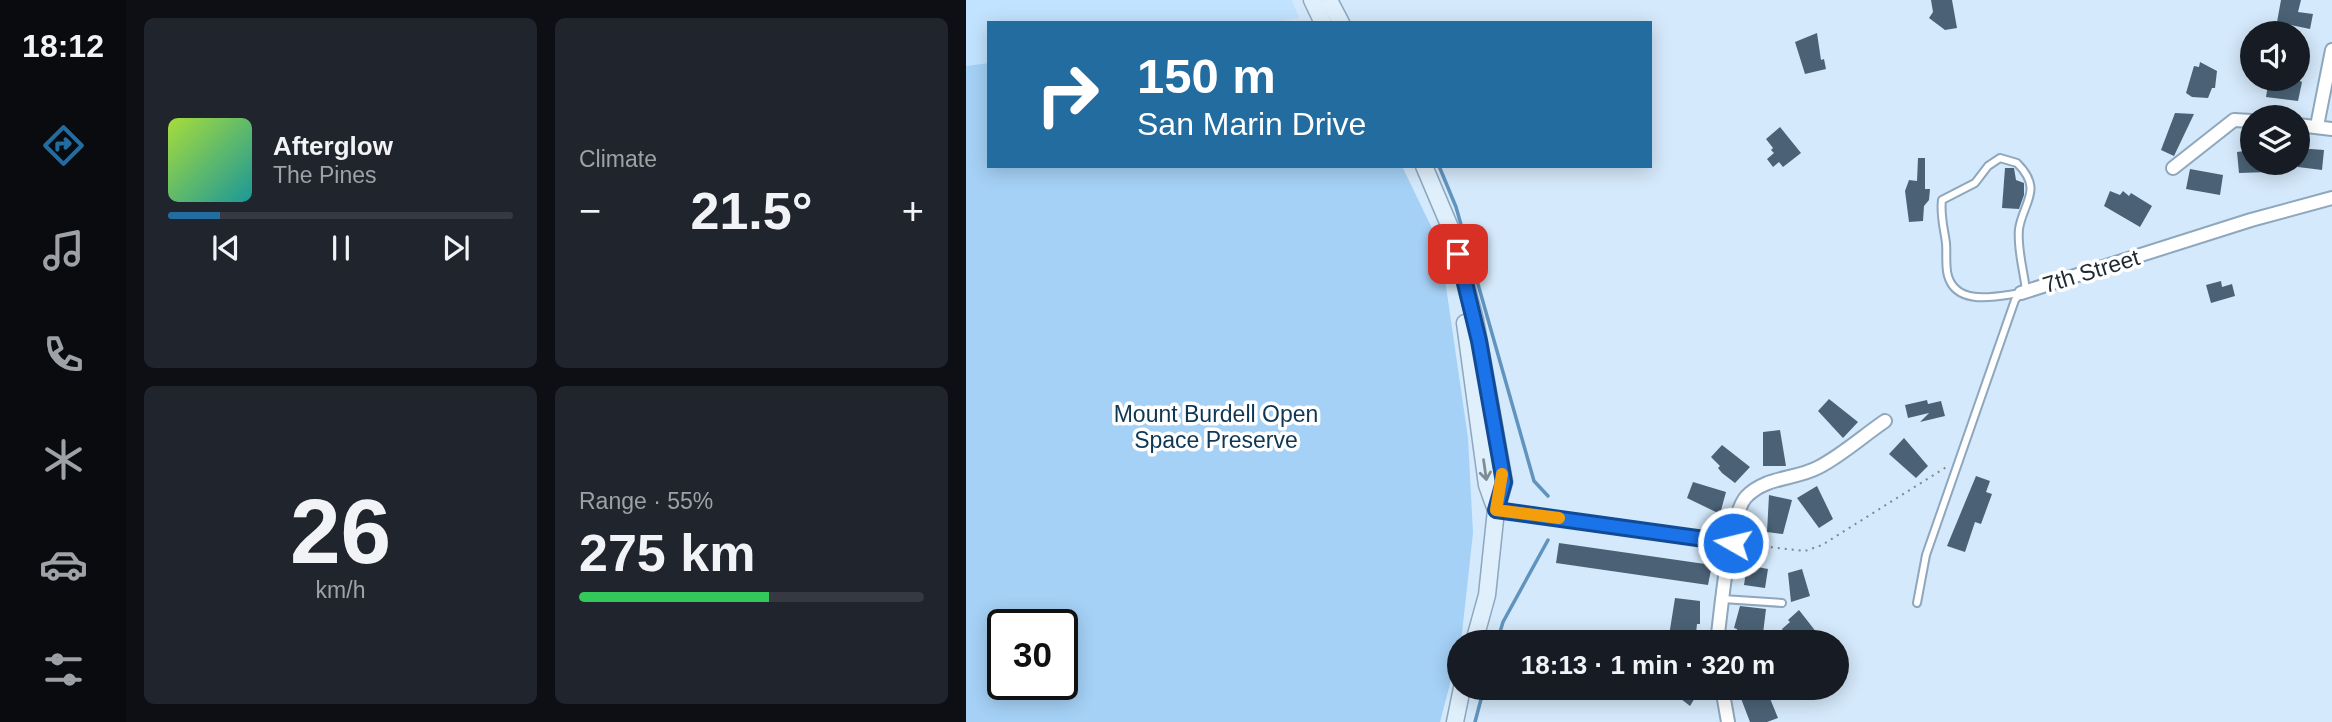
<!DOCTYPE html>
<meta charset="utf-8">
<style>
:root{--surface:#171b24;--page:#20242c;--text:#f1f3f6;--muted:#9ea1a6;--line:#363941;--accent:#236c9f}
body{margin:0;font-family:Helvetica,sans-serif;background:var(--page);color:var(--text);height:100vh;display:flex;flex-direction:column;font-size:26px;white-space:nowrap}
*{box-sizing:border-box;margin:0}
p{font-size:23px;color:var(--muted)}
.icon{flex:none;width:38px;height:38px;fill:none;stroke:currentColor;stroke-width:2;stroke-linecap:round;stroke-linejoin:round}
.map{position:relative;flex:1;overflow:hidden}
.side{display:flex;flex-direction:column;gap:18px;padding:18px;background:#0d0f14;width:840px}
.side>*{flex:none}
.top-card{position:absolute;left:21px;top:21px;width:665px;height:147px;border-radius:0px;box-shadow:0 4px 18px #0003;background:#236c9f;color:#fff;overflow:hidden}
.tools{position:absolute;left:1274px;top:21px;display:grid;gap:14px}
.tools a{display:grid;place-items:center;width:70px;height:70px;border-radius:50%;background:var(--surface);box-shadow:0 4px 18px #0003;font-size:35px}
.speed{position:absolute;left:21px;top:609px;display:flex;gap:14px;font-size:35px;font-weight:700;text-align:center}
.speed>*{display:grid;place-content:center;width:91px;height:91px;border-radius:50%;background:var(--surface);box-shadow:0 4px 18px #0003;line-height:1}
.speed .limit{border:4px solid #111;border-radius:10px;background:#fff;color:#111}
.pin{position:absolute;display:grid;place-items:center;width:60px;height:60px;color:#fff;margin:-30px;border-radius:14px;box-shadow:0 4px 10px #0006}
.me{position:absolute;width:77px;margin:-38px;rotate:278deg;stroke-linejoin:round;filter:drop-shadow(0 0 5px #0008)}
.turn{display:flex;align-items:center;gap:24px;height:147px;padding:0 35px;font-size:32px}
.turn .icon{width:91px;height:91px;stroke-width:2.5}
.turn b{display:block;font-size:49px;line-height:60px}
.big{font-size:52px;font-weight:800;line-height:1.1}
.side .tile{flex:1;display:flex;flex-direction:column;justify-content:center;gap:10px;min-width:0;padding:0 24px;border-radius:10px;background:var(--page)}
.side .dial{align-items:center;gap:0}
.dial b{font-size:91px;line-height:1}
.song{display:flex;align-items:center;gap:21px}
.cover{width:84px;height:84px;border-radius:10px;background:linear-gradient(135deg,hsl(80 70% 55%),hsl(180 70% 35%))}
.played{height:7px;border-radius:4px;background:linear-gradient(90deg,var(--accent) 15%,var(--line) 15%)}
.keys{display:flex;justify-content:space-around;direction:ltr}
.heat{display:flex;justify-content:space-between;align-items:center;font-size:38px;direction:ltr}
.charge{height:10px;border-radius:5px;background:linear-gradient(90deg,#34c759 55%,var(--line) 0)}
.side .tiles{flex:1;display:grid;gap:18px;grid-template-columns:repeat(2,1fr)}
.trip{position:absolute;left:481px;top:630px;width:402px;height:70px;border-radius:35px;background:var(--surface);box-shadow:0 4px 18px #0003;font-weight:800;line-height:70px;text-align:center}
main{display:flex;flex:1;min-height:0}
.tabs{display:flex;flex-direction:column;width:126px;justify-content:space-around;align-items:center;background:#090b0e;color:var(--muted)}
.tabs .icon{width:49px;height:49px}
.tabs .active{color:var(--accent)}
.tabs b{font-size:32px;color:var(--text)}
.map>svg:first-child{display:block}
</style>
<main>
<nav class="tabs">
<b>18:12</b>
<svg class="icon active" aria-label="directions" viewBox="0 0 24 24"><path d="M12 3l9 9-9 9-9-9zM9 14v-3h6M13 9l2 2-2 2"/></svg>
<svg class="icon" aria-label="music" viewBox="0 0 24 24"><path d="M9 18V5l10-2v13"/><circle cx="6" cy="18" r="3"/><circle cx="16" cy="16" r="3"/></svg>
<svg class="icon" aria-label="phone" viewBox="0 0 24 24"><path d="M5 4h4l2 5-3 2q2 4 5 5l2-3 5 2v4C11 20 4 13 5 4z"/></svg>
<svg class="icon" aria-label="climate" viewBox="0 0 24 24"><path d="M12 3v18M4 7l16 10M4 17L20 7"/></svg>
<svg class="icon" aria-label="car" viewBox="0 0 24 24"><path d="M5 17H2v-5l4-1 3-4h7l3 4 3 1v5h-3M9 17h6M6 11h13"/><circle cx="7" cy="17" r="2"/><circle cx="17" cy="17" r="2"/></svg>
<svg class="icon" aria-label="filters" viewBox="0 0 24 24"><path d="M4 7h16M4 17h16"/><circle cx="9" cy="7" r="2"/><circle cx="15" cy="17" r="2"/></svg>
</nav>
<section class="side">
<div class="tiles">
<div class="tile">
<div class="song"><i class="cover"></i><div><b>Afterglow</b><p>The Pines</p></div></div>
<div class="played"></div>
<div class="keys"><svg class="icon" aria-label="previous" viewBox="0 0 24 24"><path d="M18 5L8 12l10 7zM5 5v14"/></svg><svg class="icon" aria-label="pause" viewBox="0 0 24 24"><path d="M8 5v14M16 5v14"/></svg><svg class="icon" aria-label="next" viewBox="0 0 24 24"><path d="M6 5l10 7-10 7zM19 5v14"/></svg></div>
</div>
<div class="tile"><p>Climate</p>
<div class="heat"><a>−</a><b class="big">21.5°</b><a>+</a></div>
</div>
<div class="tile dial"><b>26</b><p>km/h</p></div>
<div class="tile"><p>Range · 55%</p><b class="big">275 km</b><div class="charge"></div></div>
</div>
</section>
<div class="map">
<svg width="1366" height="722" viewBox="0 0 1366 722">
<rect width="100%" height="100%" fill="#d4e9fb"/>
<polygon fill="#c2e3ff" points="0,0 326,0 333,18 298,23 23,23 23,63 0,66"/>
<path fill="#a5d1f6" fill-rule="evenodd" d="M 23,63 L 23,166 L 436,166 L 474,245 L 502,438 L 507,533 L 495,642 L 474,722 L 0,722 L 0,66 ZM 37,625 L 96,625 L 96,684 L 37,684 Z"/>
<g fill="none" stroke-linecap="round" stroke-linejoin="round">
<g stroke="#6094be" stroke-width="3.5">
<polyline points="473,166 490,207 568,481 582,496"/>
<polyline points="531,642 537,622 582,540"/>
<polyline points="509,722 518,688"/>
</g>
</g>
<g fill="#4b6276">
<polygon points="965,0 986,0 991,28 979,30 963,18 967,12"/>
<polygon points="1315,0 1335,0 1332,12 1347,14 1344,29 1311,22"/>
<polygon points="851,33 855,60 858,59 860,69 839,74 829,42"/>
<polygon points="1234,62 1251,71 1249,88 1246,88 1242,98 1226,97 1220,93 1228,66 1233,67"/>
<polygon points="1303,79 1330,79 1336,82 1332,101 1300,97"/>
<polygon points="1209,113 1228,114 1208,156 1195,150"/>
<polygon points="814,127 835,153 817,167 813,162 807,167 801,159 808,153 805,150 807,148 800,139"/>
<polygon points="1332,148 1358,150 1356,170 1332,167"/>
<polygon points="1285,150 1286,163 1302,163 1303,172 1273,173 1271,152"/>
<polygon points="952,158 959,158 959,189 964,189 963,200 958,206 957,221 943,222 939,191 943,180 951,181"/>
<polygon points="1039,168 1048,168 1050,180 1058,183 1058,195 1053,209 1036,208"/>
<polygon points="1224,169 1257,175 1254,195 1220,189"/>
<polygon points="1144,191 1154,195 1157,191 1163,196 1165,193 1186,206 1174,227 1138,206"/>
<polygon points="1255,281 1256,287 1266,284 1269,296 1245,303 1240,285"/>
<polygon points="863,399 892,422 877,438 852,411"/>
<polygon points="961,400 962,404 975,401 979,416 954,422 963,413 942,418 939,405"/>
<polygon points="814,430 820,466 797,466 797,432"/>
<polygon points="938,438 962,466 950,478 923,454"/>
<polygon points="756,445 784,467 769,483 756,473 752,468 754,466 745,457"/>
<polygon points="1010,476 1024,481 1020,492 1026,494 1015,524 1009,522 999,552 981,546"/>
<polygon points="727,482 760,492 754,514 721,498"/>
<polygon points="851,486 867,519 853,528 831,498"/>
<polygon points="803,495 826,500 817,534 801,532"/>
<polygon points="593,543 746,565 742,585 590,563"/>
<polygon points="781,565 802,569 799,588 778,585"/>
<polygon points="836,569 844,596 825,602 822,573"/>
<polygon points="709,598 734,601 734,624 731,624 729,642 702,642"/>
<polygon points="774,606 800,609 796,642 770,642 771,629 768,628"/>
<polygon points="833,610 851,633 836,642 813,642 819,637 816,629 824,622 822,620"/>
<polygon points="701,688 735,688 724,706"/>
<polygon points="771,688 798,688 799,698 803,696 812,718 801,722 784,722"/>
</g>
<g fill="none" stroke-linecap="round" stroke-linejoin="round">
<g stroke="#8ea7bd" stroke-width="10">
<g id="service">
<path d="M 1055,293 C 1032,296 991,307 982,276 C 979,266 981,254 980,243 C 978,228 974,215 976,200 L 1009,183 L 1022,166 L 1034,158 L 1051,163 C 1078,190 1057,202 1053,229 C 1051,250 1058,271 1060,291"/>
<polyline points="757,599 816,603"/>
<polyline points="951,603 960,555 1049,300 1055,293"/>
</g>
</g>
<g stroke="#8ea7bd" stroke-width="16">
<g id="minor">
<polyline points="1332,125 1366,129"/>
<polyline points="1351,126 1366,50"/>
<polyline points="1207,168 1268,120 1286,121"/>
<polyline points="1055,293 1285,220 1366,198"/>
<polyline points="530,510 767,543"/>
<path d="M 751,642 C 755,612 763,516 780,497 C 800,476 829,480 853,467 C 876,455 897,436 919,421"/>
<polyline points="756,688 762,722"/>
</g>
</g>
<g stroke="#8ea7bd" stroke-width="19">
<g id="secondary">
<polyline points="346,0 357,23"/>
<polyline points="363,0 375,23"/>
<polyline points="458,166 486,232 509,320 538,482 530,510 521,595 508,642"/>
<polyline points="499,323 521,485 530,510"/>
<polyline points="489,722 496,688"/>
</g>
</g>
<polyline stroke="#7a8996" stroke-width="2" stroke-dasharray="2 5" stroke-linecap="butt" points="777,544 839,551 856,545 982,466"/>
<use href="#service" stroke="#fff" stroke-width="6"/>
<use href="#minor" stroke="#fff" stroke-width="12"/>
<use href="#secondary" stroke="#dfeffc" stroke-width="16"/>
</g>
<defs><path id="oneway-shaft" d="M-6 0H5M1.5-3L5.5 0L1.5 3" fill="none" stroke-width="1.6" stroke-linecap="round" stroke-linejoin="round" transform="scale(1.75)"/></defs>
<use stroke="#7f8c96" href="#oneway-shaft" transform="translate(519 470) rotate(82)"/>
<g fill="none" stroke-linecap="round" stroke-linejoin="round">
<g stroke="#114b97" stroke-width="18">
<polyline id="route" points="492,254 513,341 538,482 530,510 767,543"/>
</g>
<use href="#route" stroke="#1a73e8" stroke-width="12"/>
<polyline stroke="#f59e0b" stroke-width="12" points="536,474 530,510 593,518"/>
</g>
<g text-anchor="middle" stroke-width="7" stroke-linejoin="round" paint-order="stroke">
<g font-size="23" fill="#1f2931" stroke="#fff">
<text transform="translate(1125 271) rotate(-17)" y="8">7th Street</text>
</g>
<g font-size="23" fill="#0e3755" stroke="#fff">
<text x="250" y="422">Mount Burdell Open<tspan x="250" dy="26">Space Preserve</tspan></text>
</g>
</g>
</svg>
<div class="tools">
<a><svg class="icon" aria-label="sound" viewBox="0 0 24 24"><path d="M4 9h4l5-4v14l-5-4H4zM17 9q2 3 0 6"/></svg></a>
<a><svg class="icon" aria-label="layers" viewBox="0 0 24 24"><path d="M12 4l9 5-9 5-9-5zM3 14l9 5 9-5"/></svg></a>
</div>
<div class="speed"><div class="limit">30</div></div>
<div class="pin" style="left:492px;top:254px;background:#d93025"><svg class="icon" aria-label="arrive" viewBox="0 0 24 24"><path d="M6 21V4h12l-3 4 3 4H6"/></svg></div>
<svg class="me" style="left:767px;top:543px" viewBox="-20 -20 40 40"><circle r="17" fill="#1a73e8" stroke="#fff" stroke-width="3"/><path d="M0-11L8 9 0 5-8 9z" fill="#fff"/></svg>
<div class="trip">18:13 · 1 min · 320 m</div>
<div class="top-card">
<div class="turn"><svg class="icon" aria-label="right" viewBox="0 0 24 24"><path d="M7 20v-9h11M14 6l5 5-5 5"/></svg><div><b>150 m</b>San Marin Drive</div></div>
</div>
</div>
</main>
